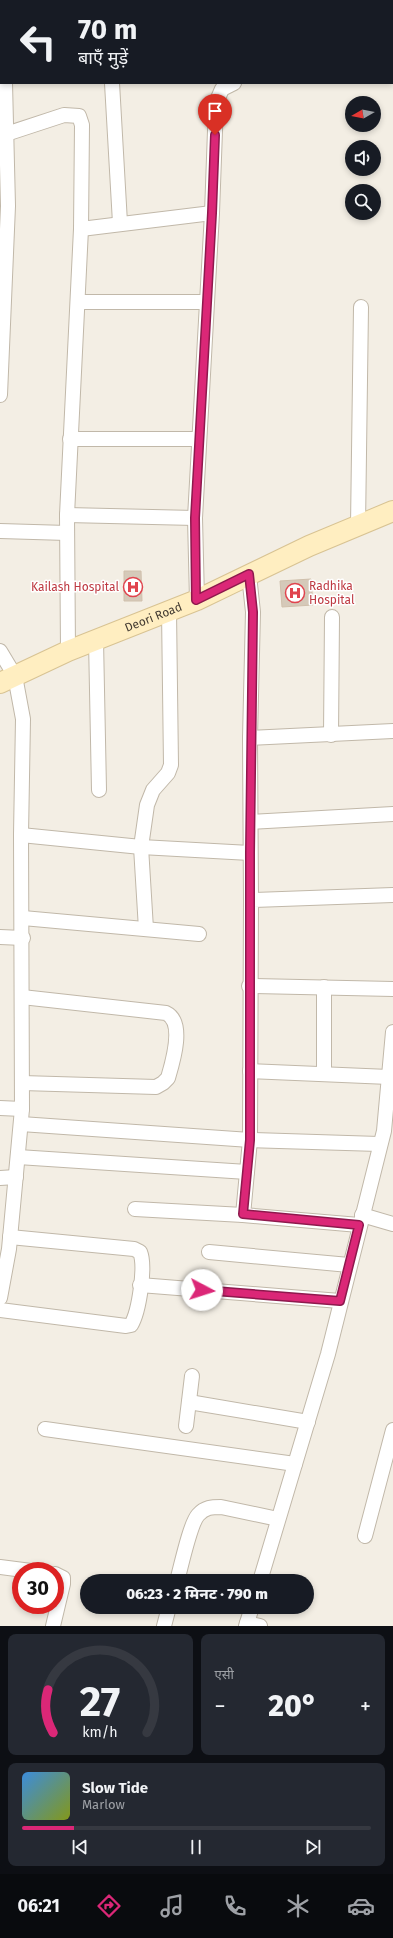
<!DOCTYPE html>
<html lang="hi">
<meta charset="utf-8">
<style>
:root{--surface:#171b24;--page:#242831;--text:#f1f3f6;--muted:#9ea1a6;--line:#363941;--accent:#db2777}
body{margin:0;font-family:"Fira Sans","Noto Sans Devanagari",sans-serif;background:var(--page);color:var(--text);height:100vh;display:flex;flex-direction:column;font-size:15px;white-space:nowrap}
*{box-sizing:border-box;margin:0}
p{font-size:13px;color:var(--muted)}
.icon{flex:none;width:22px;height:22px;fill:none;stroke:currentColor;stroke-width:2;stroke-linecap:round;stroke-linejoin:round}
.map{position:relative;height:1626px;overflow:hidden}
.details{display:flex;flex-direction:column;gap:8px;padding:8px;background:#0d0f14;flex:1}
.details>*{flex:none}
.guide{position:absolute;left:0px;top:0px;width:393px;height:84px;box-shadow:0 2px 6px #0003;background:#171b24;color:var(--text);overflow:hidden}
.needle{width:26px;rotate:261deg}
.buttons{position:absolute;left:345px;top:96px;display:grid;gap:8px}
.buttons a{display:grid;place-items:center;width:36px;height:36px;border-radius:50%;background:var(--surface);box-shadow:0 2px 6px #0003;font-size:20px}
.speed{position:absolute;left:12px;top:1562px;display:flex;gap:8px;font-size:20px;font-weight:700;text-align:center}
.speed>*{display:grid;place-content:center;width:52px;height:52px;border-radius:50%;background:var(--surface);box-shadow:0 2px 6px #0003;line-height:1}
.speed .limit{border:6px solid #d22;background:#fff;color:#111}
.pin{position:absolute;display:grid;place-items:center;width:34px;height:34px;color:#fff;margin:-41px -17px;border-radius:50% 50% 50% 0;rotate:-45deg;box-shadow:0 0 4px #0007}
.pin .icon{rotate:45deg}
.me{position:absolute;width:44px;margin:-22px;rotate:95deg;stroke-linejoin:round;filter:drop-shadow(0 0 3px #0008)}
.turn{display:flex;align-items:center;gap:14px;height:84px;padding:0 12px;font-size:18px}
.turn .icon{width:52px;height:52px;stroke-width:2.5}
.turn b{display:block;font-size:28px;line-height:34px}
.big{font-size:30px;font-weight:800;line-height:1.1}
.details .widget{flex:1;display:flex;flex-direction:column;justify-content:center;gap:6px;min-width:0;padding:0 14px;border-radius:8px;background:var(--page)}
.details .dial{align-items:center;gap:0}
.dial svg{height:104px;overflow:visible;fill:none;stroke:var(--line);stroke-width:7;stroke-linecap:round;text-anchor:middle}
.dial text{fill:var(--text);stroke:none}
.song{display:flex;align-items:center;gap:12px}
.cover{width:48px;height:48px;border-radius:6px;background:linear-gradient(135deg,hsl(210 70% 55%),hsl(70 70% 35%))}
.played{height:4px;border-radius:2px;background:linear-gradient(90deg,var(--accent) 15%,var(--line) 15%)}
.keys{display:flex;justify-content:space-around;direction:ltr}
.heat{display:flex;justify-content:space-between;align-items:center;font-size:22px;direction:ltr}
.details .tiles{flex:1;display:grid;gap:8px;grid-template-columns:1fr 1fr}
.widget:last-child{grid-column:span 2}
.trip{position:absolute;left:80px;top:1574px;width:234px;height:40px;border-radius:20px;background:var(--surface);box-shadow:0 2px 6px #0003;font-weight:800;line-height:40px;text-align:center}
.dock{display:flex;height:64px;justify-content:space-around;align-items:center;background:#090b0e;color:var(--muted)}
.dock .icon{width:28px;height:28px}
.dock .active{color:var(--accent)}
.dock b{font-size:18px;color:var(--text)}
.map>svg:first-child{display:block}
</style>
<div class="map">
<svg width="393" height="1626" viewBox="0 0 393 1626">
<rect width="100%" height="100%" fill="#f3eee4"/>
<g fill="#d5c9b9" stroke="#d0c0ac">
<polygon points="124,571 141,571 142,601 124,601"/>
<polygon points="311,579 313,605 282,607 280,581"/>
</g>
<g fill="none" stroke-linecap="round" stroke-linejoin="round">
<g stroke="#c1b8a9" stroke-width="16">
<g id="street">
<polyline points="343,0 343,1"/>
<polyline points="259,1 259,0"/>
<polyline points="0,12 1,12"/>
<polyline points="392,39 393,39"/>
<polyline points="112,83 120,223"/>
<polyline points="0,136 64,115 79,116 82,125 81,229 67,515 68,651"/>
<polyline points="81,229 212,213"/>
<polyline points="78,302 206,302"/>
<polyline points="0,395 8,206 5,83"/>
<polyline points="70,439 199,439"/>
<polyline points="67,515 195,518"/>
<polyline points="358,526 361,307"/>
<polyline points="0,531 67,533"/>
<polyline points="249,575 253,612 250,738 251,900"/>
<polyline points="197,600 195,518 212,213 216,103 222,89 234,83"/>
<polyline points="96,640 99,790"/>
<polyline points="0,651 15,676 23,719 21,835 22,1109 9,1249 0,1298"/>
<polyline points="331,735 332,617"/>
<polyline points="250,738 393,731"/>
<polyline points="251,822 393,814"/>
<polyline points="21,835 141,847 250,853"/>
<polyline points="23,918 199,934"/>
<polyline points="146,929 141,847 147,805 153,790 168,773 171,765 169,611"/>
<polyline points="0,937 23,938"/>
<polyline points="249,986 393,989"/>
<polyline points="250,1071 389,1077"/>
<polyline points="324,1074 324,987"/>
<path d="M 22,1083 L 156,1087 L 163,1083 L 168,1078 C 173,1061 185,1022 166,1013 L 22,997"/>
<polyline points="0,1108 22,1109"/>
<polyline points="21,1124 250,1140 379,1144"/>
<polyline points="18,1157 247,1172"/>
<polyline points="0,1178 16,1177"/>
<polyline points="135,1209 243,1215 359,1225"/>
<polyline points="243,1215 250,1140 251,900 393,895"/>
<polyline points="362,1215 393,1224"/>
<polyline points="209,1252 349,1265"/>
<polyline points="140,1285 340,1301"/>
<path d="M 0,1310 L 126,1326 L 131,1325 C 139,1312 146,1266 140,1252 L 134,1249 L 10,1237"/>
<polyline points="189,1402 308,1422"/>
<polyline points="186,1426 192,1376"/>
<polyline points="45,1429 295,1464"/>
<polyline points="365,1536 393,1430"/>
<polyline points="0,1567 31,1571"/>
<path d="M 177,1581 C 181,1567 190,1524 198,1515 C 205,1507 212,1507 221,1507 L 278,1519"/>
<polyline points="260,1581 328,1354 384,1131 393,1032"/>
<polyline points="247,1623 260,1626"/>
<polyline points="53,1626 63,1584 63,1578 55,1574"/>
<polyline points="164,1626 169,1607"/>
<polyline points="246,1626 252,1607"/>
</g>
</g>
<g stroke="#d8c393" stroke-width="22">
<g id="secondary">
<path id="s1" d="M 0,683 L 68,651 L 197,600 L 309,546 L 393,511"/>
</g>
</g>
<use href="#street" stroke="#fff" stroke-width="14"/>
<use href="#secondary" stroke="#ffeec1" stroke-width="20"/>
</g>
<g fill="none" stroke-linecap="round" stroke-linejoin="round">
<g stroke="#8e194d" stroke-width="10">
<polyline id="route" points="202,1290 340,1301 359,1225 243,1214 250,1140 250,853 253,612 249,574 196,600 195,518 212,213 215,135"/>
</g>
<use href="#route" stroke="#db2777" stroke-width="7"/>
</g>
<defs>
<g id="hospital-ring" transform="scale(1)"><circle r="9.5" fill="#fff" stroke="#e0444e" stroke-width="1.5"/><path d="M-5-5h3v3.5h4V-5h3V5h-3V1.5h-4V5h-3Z" fill="#e0444e"/></g>
</defs>
<g fill-rule="evenodd">
<use href="#hospital-ring" x="133" y="587"/>
<use href="#hospital-ring" x="295" y="593"/>
</g>
<g text-anchor="middle" stroke-width="3" stroke-linejoin="round" paint-order="stroke">
<g font-size="12" fill="#be3a42" stroke="#fff" text-anchor="start">
<text x="309" y="590">Radhika<tspan x="309" dy="14">Hospital</tspan></text>
<text x="119" y="591" text-anchor="end">Kailash Hospital</text>
</g>
<g font-size="12" fill="#453d33" stroke="#fff">
<text dy="4" stroke="none"><textPath href="#s1" startOffset="167">Deori Road</textPath></text>
</g>
</g>
</svg>
<div class="buttons">
<a><svg class="needle" viewBox="-14 -14 28 28"><path d="M0-13l5 13h-10z" fill="#e53935"/><path d="M0 13l5-13h-10z" fill="#9ea1a6"/></svg></a>
<a><svg class="icon" aria-label="sound" viewBox="0 0 24 24"><path d="M4 9h4l5-4v14l-5-4H4zM17 9q2 3 0 6"/></svg></a>
<a><svg class="icon" aria-label="search" viewBox="0 0 24 24"><circle cx="10" cy="10" r="6"/><path d="M15 15l6 6"/></svg></a>
</div>
<div class="speed"><div class="limit">30</div></div>
<div class="pin" style="left:215px;top:135px;background:#d93025"><svg class="icon" aria-label="arrive" viewBox="0 0 24 24"><path d="M6 21V4h12l-3 4 3 4H6"/></svg></div>
<svg class="me" style="left:202px;top:1290px" viewBox="-20 -20 40 40"><circle r="19" fill="#fff"/><path d="M0-13L10 11 0 6-10 11z" fill="#db2777"/></svg>
<div class="trip">06:23 · 2 मिनट · 790 m</div>
<div class="guide">
<div class="turn"><svg class="icon" aria-label="left" viewBox="0 0 24 24"><path d="M17 20v-9H6M10 6l-5 5 5 5"/></svg><div><b>70 m</b>बाएँ मुड़ें</div></div>
</div>
</div>
<section class="details">
<div class="tiles">
<div class="widget dial"><svg viewBox="0 0 100 80">
<path d="M14 69A42 42 0 1 1 86 69"/>
<path d="M14 69A42 42 0 0 1 10 36" stroke="#db2777"/>
<text x="50" y="56" font-size="32" font-weight="700">27</text>
<text x="50" y="72" font-size="11">km/h</text>
</svg></div>
<div class="widget"><p>एसी</p>
<div class="heat"><a>−</a><b class="big">20°</b><a>+</a></div>
</div>
<div class="widget">
<div class="song"><i class="cover"></i><div><b>Slow Tide</b><p>Marlow</p></div></div>
<div class="played"></div>
<div class="keys"><svg class="icon" aria-label="previous" viewBox="0 0 24 24"><path d="M18 5L8 12l10 7zM5 5v14"/></svg><svg class="icon" aria-label="pause" viewBox="0 0 24 24"><path d="M8 5v14M16 5v14"/></svg><svg class="icon" aria-label="next" viewBox="0 0 24 24"><path d="M6 5l10 7-10 7zM19 5v14"/></svg></div>
</div>
</div>
</section>
<nav class="dock">
<b>06:21</b>
<svg class="icon active" aria-label="directions" viewBox="0 0 24 24"><path d="M12 3l9 9-9 9-9-9zM9 14v-3h6M13 9l2 2-2 2"/></svg>
<svg class="icon" aria-label="music" viewBox="0 0 24 24"><path d="M9 18V5l10-2v13"/><circle cx="6" cy="18" r="3"/><circle cx="16" cy="16" r="3"/></svg>
<svg class="icon" aria-label="phone" viewBox="0 0 24 24"><path d="M5 4h4l2 5-3 2q2 4 5 5l2-3 5 2v4C11 20 4 13 5 4z"/></svg>
<svg class="icon" aria-label="climate" viewBox="0 0 24 24"><path d="M12 3v18M4 7l16 10M4 17L20 7"/></svg>
<svg class="icon" aria-label="car" viewBox="0 0 24 24"><path d="M5 17H2v-5l4-1 3-4h7l3 4 3 1v5h-3M9 17h6M6 11h13"/><circle cx="7" cy="17" r="2"/><circle cx="17" cy="17" r="2"/></svg>
</nav>
